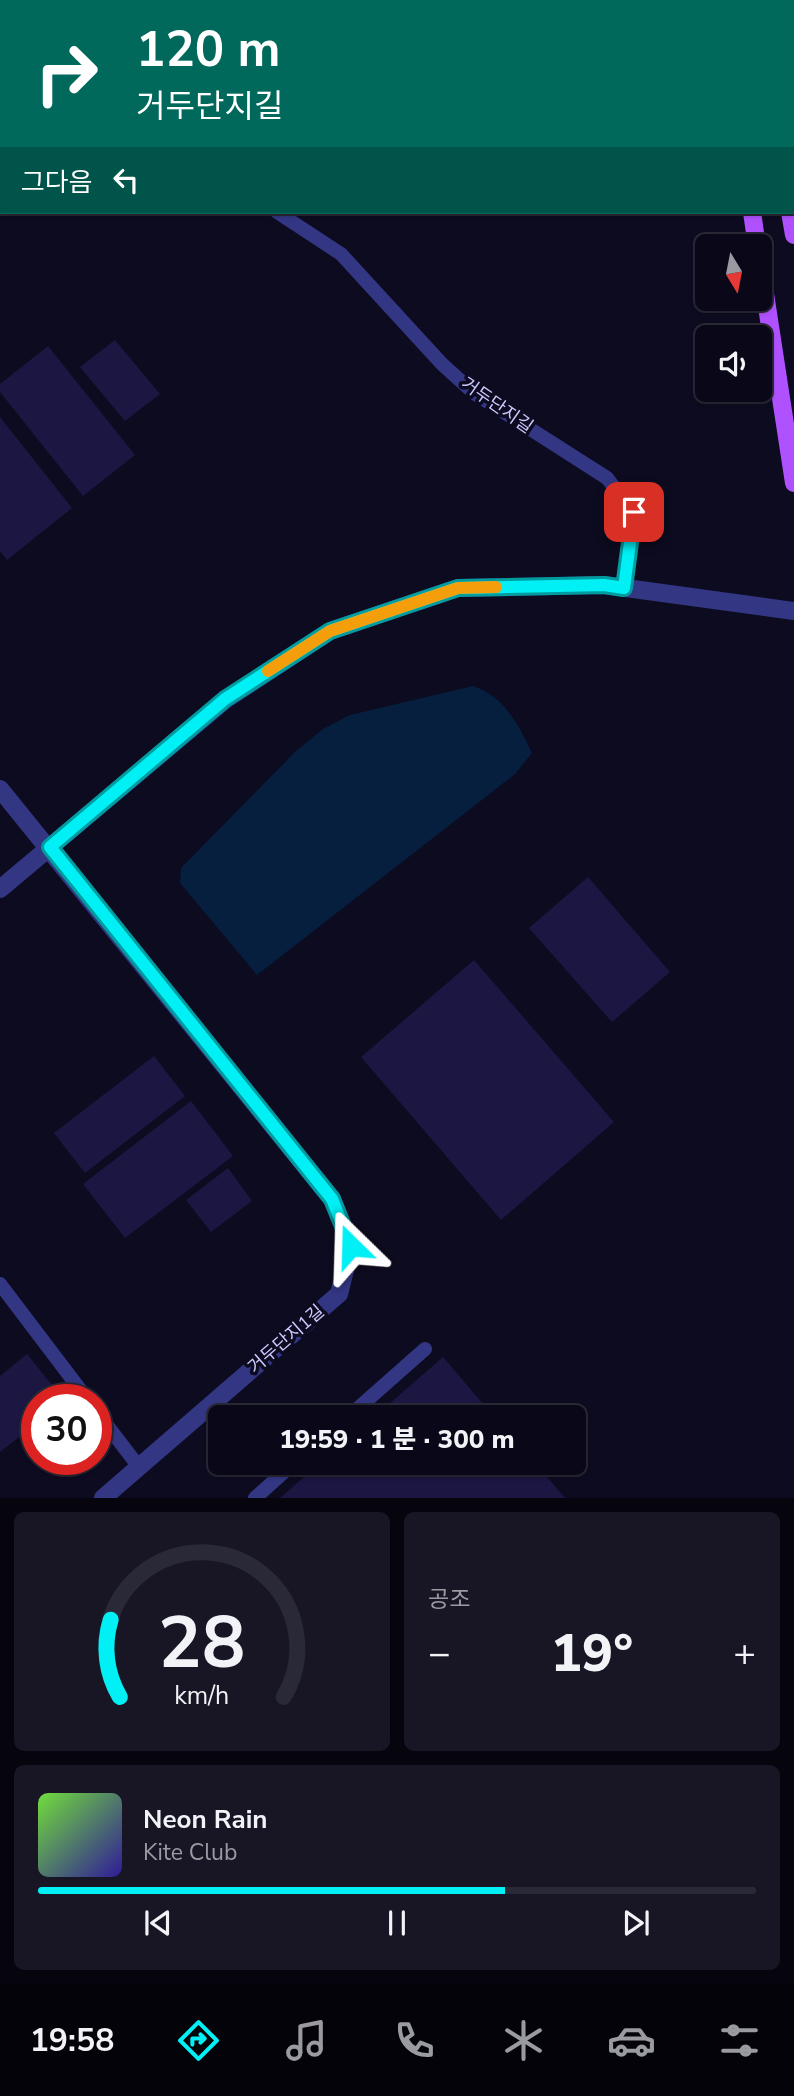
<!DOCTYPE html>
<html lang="ko">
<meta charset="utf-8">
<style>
:root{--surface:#0a0818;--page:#181625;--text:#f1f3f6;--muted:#999aa2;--line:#2a2937;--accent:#00f0f5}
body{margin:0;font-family:"Nunito Sans","Noto Sans KR",sans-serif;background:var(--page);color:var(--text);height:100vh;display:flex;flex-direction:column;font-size:26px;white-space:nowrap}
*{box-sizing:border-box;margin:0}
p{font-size:23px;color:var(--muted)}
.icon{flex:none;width:38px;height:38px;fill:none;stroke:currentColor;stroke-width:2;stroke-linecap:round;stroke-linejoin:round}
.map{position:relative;height:1498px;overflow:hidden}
.details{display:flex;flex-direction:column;gap:14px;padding:14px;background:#06040d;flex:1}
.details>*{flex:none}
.hud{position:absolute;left:0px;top:0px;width:794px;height:214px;box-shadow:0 2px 5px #0004,0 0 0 2px var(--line);background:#00695c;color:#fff;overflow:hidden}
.needle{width:46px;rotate:170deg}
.controls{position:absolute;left:695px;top:234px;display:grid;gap:14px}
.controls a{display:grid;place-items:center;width:77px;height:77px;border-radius:10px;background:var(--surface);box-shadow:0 2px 5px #0004,0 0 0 2px var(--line);font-size:35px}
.speed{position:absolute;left:21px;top:1384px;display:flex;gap:14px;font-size:35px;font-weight:700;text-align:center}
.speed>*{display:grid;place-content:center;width:91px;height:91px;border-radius:50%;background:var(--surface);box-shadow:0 2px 5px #0004,0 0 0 2px var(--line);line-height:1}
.speed .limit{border:10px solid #d22;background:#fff;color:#111}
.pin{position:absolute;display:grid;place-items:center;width:60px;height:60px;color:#fff;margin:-30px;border-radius:14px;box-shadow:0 4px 10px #0006}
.me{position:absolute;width:77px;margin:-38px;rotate:338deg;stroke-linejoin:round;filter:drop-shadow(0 0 5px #0008)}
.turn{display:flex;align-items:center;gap:24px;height:147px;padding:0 21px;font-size:32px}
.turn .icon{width:91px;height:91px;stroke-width:2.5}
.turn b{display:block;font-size:49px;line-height:60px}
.then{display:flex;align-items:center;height:66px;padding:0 21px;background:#0003;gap:14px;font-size:26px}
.big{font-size:52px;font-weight:800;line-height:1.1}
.details .card{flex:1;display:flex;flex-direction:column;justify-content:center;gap:10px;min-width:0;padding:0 24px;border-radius:10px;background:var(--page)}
.details .dial{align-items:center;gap:0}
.dial svg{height:182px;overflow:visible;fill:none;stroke:var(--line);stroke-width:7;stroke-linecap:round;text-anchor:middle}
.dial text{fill:var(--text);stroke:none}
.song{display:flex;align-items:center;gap:21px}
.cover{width:84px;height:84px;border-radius:10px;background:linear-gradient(135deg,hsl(100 70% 55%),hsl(250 70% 35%))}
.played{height:7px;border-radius:4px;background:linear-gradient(90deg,var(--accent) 65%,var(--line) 65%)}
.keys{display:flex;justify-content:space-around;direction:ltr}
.heat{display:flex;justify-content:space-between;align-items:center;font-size:38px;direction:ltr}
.details .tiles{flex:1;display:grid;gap:14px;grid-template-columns:1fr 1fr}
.card:last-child{grid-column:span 2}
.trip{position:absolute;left:208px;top:1405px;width:378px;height:70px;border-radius:10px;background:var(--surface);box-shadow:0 2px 5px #0004,0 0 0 2px var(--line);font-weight:800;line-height:70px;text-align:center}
.tabs{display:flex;height:112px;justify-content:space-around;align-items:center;background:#04030a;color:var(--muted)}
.tabs .icon{width:49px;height:49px}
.tabs .on{color:var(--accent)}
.tabs b{font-size:32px;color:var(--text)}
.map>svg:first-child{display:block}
</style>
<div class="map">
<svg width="794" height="1498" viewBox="0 0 794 1498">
<rect width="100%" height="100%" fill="#0d0b20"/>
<path fill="#061f3f" d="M 473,686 C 504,696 518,724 532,753 L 515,774 L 257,975 L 180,883 L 181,868 L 296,751 L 323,729 L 350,715 Z"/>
<g fill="#1b1642">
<polygon points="115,340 160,394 125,421 80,367"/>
<polygon points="48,346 135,455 83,496 0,392 0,384"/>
<polygon points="0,417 72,508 7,560 0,551"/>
<polygon points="588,877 670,972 612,1022 529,928"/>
<polygon points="474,960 614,1122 501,1220 361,1057"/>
<polygon points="154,1056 185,1096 85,1173 54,1133"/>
<polygon points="191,1101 233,1156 125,1238 83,1184"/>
<polygon points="228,1168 252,1201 211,1232 186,1200"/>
<polygon points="27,1354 64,1400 37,1400 37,1423 0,1452 0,1376"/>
<polygon points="443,1357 495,1418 373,1418"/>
<polygon points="320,1463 535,1463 565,1498 280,1498"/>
</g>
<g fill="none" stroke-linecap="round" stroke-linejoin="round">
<g stroke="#333683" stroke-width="14">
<polyline points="0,84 2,85"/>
<polyline points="277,212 341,254 442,364 474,393 607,478 633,512 624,588"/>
<polyline points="0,1284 88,1400"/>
<polyline points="96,1411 139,1467"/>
<polyline points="347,1418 425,1349"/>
<polyline points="255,1498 294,1463"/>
</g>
<g stroke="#333683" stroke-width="18">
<polyline points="0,789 332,1199 351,1246 339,1294 103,1498"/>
<polyline points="0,889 225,700 330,631 458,588 604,585 794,611"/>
</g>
<g stroke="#b051ff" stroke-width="18">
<polyline points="719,0 719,2"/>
<polyline points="755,0 755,2"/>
<polyline points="752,212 757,247"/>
<polyline points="790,212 794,235"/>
<polyline points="760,261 794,483"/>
</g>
</g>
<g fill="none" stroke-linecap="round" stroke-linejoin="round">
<g stroke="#009c9f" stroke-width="18">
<polyline id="route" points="351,1246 332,1199 50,847 225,699 330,631 458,588 604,585 624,588 634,512"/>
</g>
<use href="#route" stroke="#00f0f5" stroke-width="12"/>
<polyline stroke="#f59e0b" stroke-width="12" points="268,671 330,631 458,588 496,587"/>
</g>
<g text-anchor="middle" stroke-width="7" stroke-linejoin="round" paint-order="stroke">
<g font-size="18" fill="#cccaff" stroke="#0d0b20">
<text transform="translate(497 405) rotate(35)" y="6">거두단지길</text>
<text transform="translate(286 1339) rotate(-41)" y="6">거두단지1길</text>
</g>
</g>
</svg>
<div class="controls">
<a><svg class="needle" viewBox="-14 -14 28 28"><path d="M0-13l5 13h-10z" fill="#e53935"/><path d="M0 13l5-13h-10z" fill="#999aa2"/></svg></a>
<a><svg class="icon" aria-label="sound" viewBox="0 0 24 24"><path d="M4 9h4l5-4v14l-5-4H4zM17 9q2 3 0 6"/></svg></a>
</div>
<div class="speed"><div class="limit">30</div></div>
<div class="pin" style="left:634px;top:512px;background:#d93025"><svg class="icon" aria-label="arrive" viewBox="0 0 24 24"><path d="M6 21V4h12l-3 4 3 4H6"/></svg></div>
<svg class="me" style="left:351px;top:1246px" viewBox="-20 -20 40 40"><path d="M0-17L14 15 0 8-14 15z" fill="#00f0f5" stroke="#fff" stroke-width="4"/></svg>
<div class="trip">19:59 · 1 분 · 300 m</div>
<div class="hud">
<div class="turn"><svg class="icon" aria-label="right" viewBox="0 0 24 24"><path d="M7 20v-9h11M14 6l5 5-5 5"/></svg><div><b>120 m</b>거두단지길</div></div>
<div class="then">그다음<svg class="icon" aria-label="left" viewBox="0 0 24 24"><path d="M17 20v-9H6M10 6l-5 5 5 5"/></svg></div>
</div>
</div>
<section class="details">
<div class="tiles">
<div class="card dial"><svg viewBox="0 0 100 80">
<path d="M14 69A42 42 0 1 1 86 69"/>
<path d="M14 69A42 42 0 0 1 10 35" stroke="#00f0f5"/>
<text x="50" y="56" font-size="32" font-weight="700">28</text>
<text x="50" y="72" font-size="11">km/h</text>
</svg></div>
<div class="card"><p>공조</p>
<div class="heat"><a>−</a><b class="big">19°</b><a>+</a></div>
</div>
<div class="card">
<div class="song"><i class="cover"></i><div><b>Neon Rain</b><p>Kite Club</p></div></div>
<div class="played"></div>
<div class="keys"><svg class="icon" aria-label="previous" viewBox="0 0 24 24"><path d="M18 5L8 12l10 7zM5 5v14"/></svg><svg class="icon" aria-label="pause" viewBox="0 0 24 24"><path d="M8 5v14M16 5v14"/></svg><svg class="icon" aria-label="next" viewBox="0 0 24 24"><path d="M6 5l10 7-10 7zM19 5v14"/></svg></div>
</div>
</div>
</section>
<nav class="tabs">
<b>19:58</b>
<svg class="icon on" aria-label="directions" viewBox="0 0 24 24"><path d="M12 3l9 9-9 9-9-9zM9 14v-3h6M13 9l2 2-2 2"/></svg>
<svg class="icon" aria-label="music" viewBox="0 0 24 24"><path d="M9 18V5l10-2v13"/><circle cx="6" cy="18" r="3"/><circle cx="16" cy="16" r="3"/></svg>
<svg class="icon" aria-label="phone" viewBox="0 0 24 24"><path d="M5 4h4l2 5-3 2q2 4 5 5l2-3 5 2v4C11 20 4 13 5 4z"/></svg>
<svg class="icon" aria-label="climate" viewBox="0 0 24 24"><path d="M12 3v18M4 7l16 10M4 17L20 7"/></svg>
<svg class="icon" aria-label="car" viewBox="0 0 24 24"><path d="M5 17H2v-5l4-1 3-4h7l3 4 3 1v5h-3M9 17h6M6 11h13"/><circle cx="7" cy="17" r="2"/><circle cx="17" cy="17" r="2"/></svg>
<svg class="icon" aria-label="filters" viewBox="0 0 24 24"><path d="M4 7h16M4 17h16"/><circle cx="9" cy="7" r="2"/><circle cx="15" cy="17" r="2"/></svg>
</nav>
